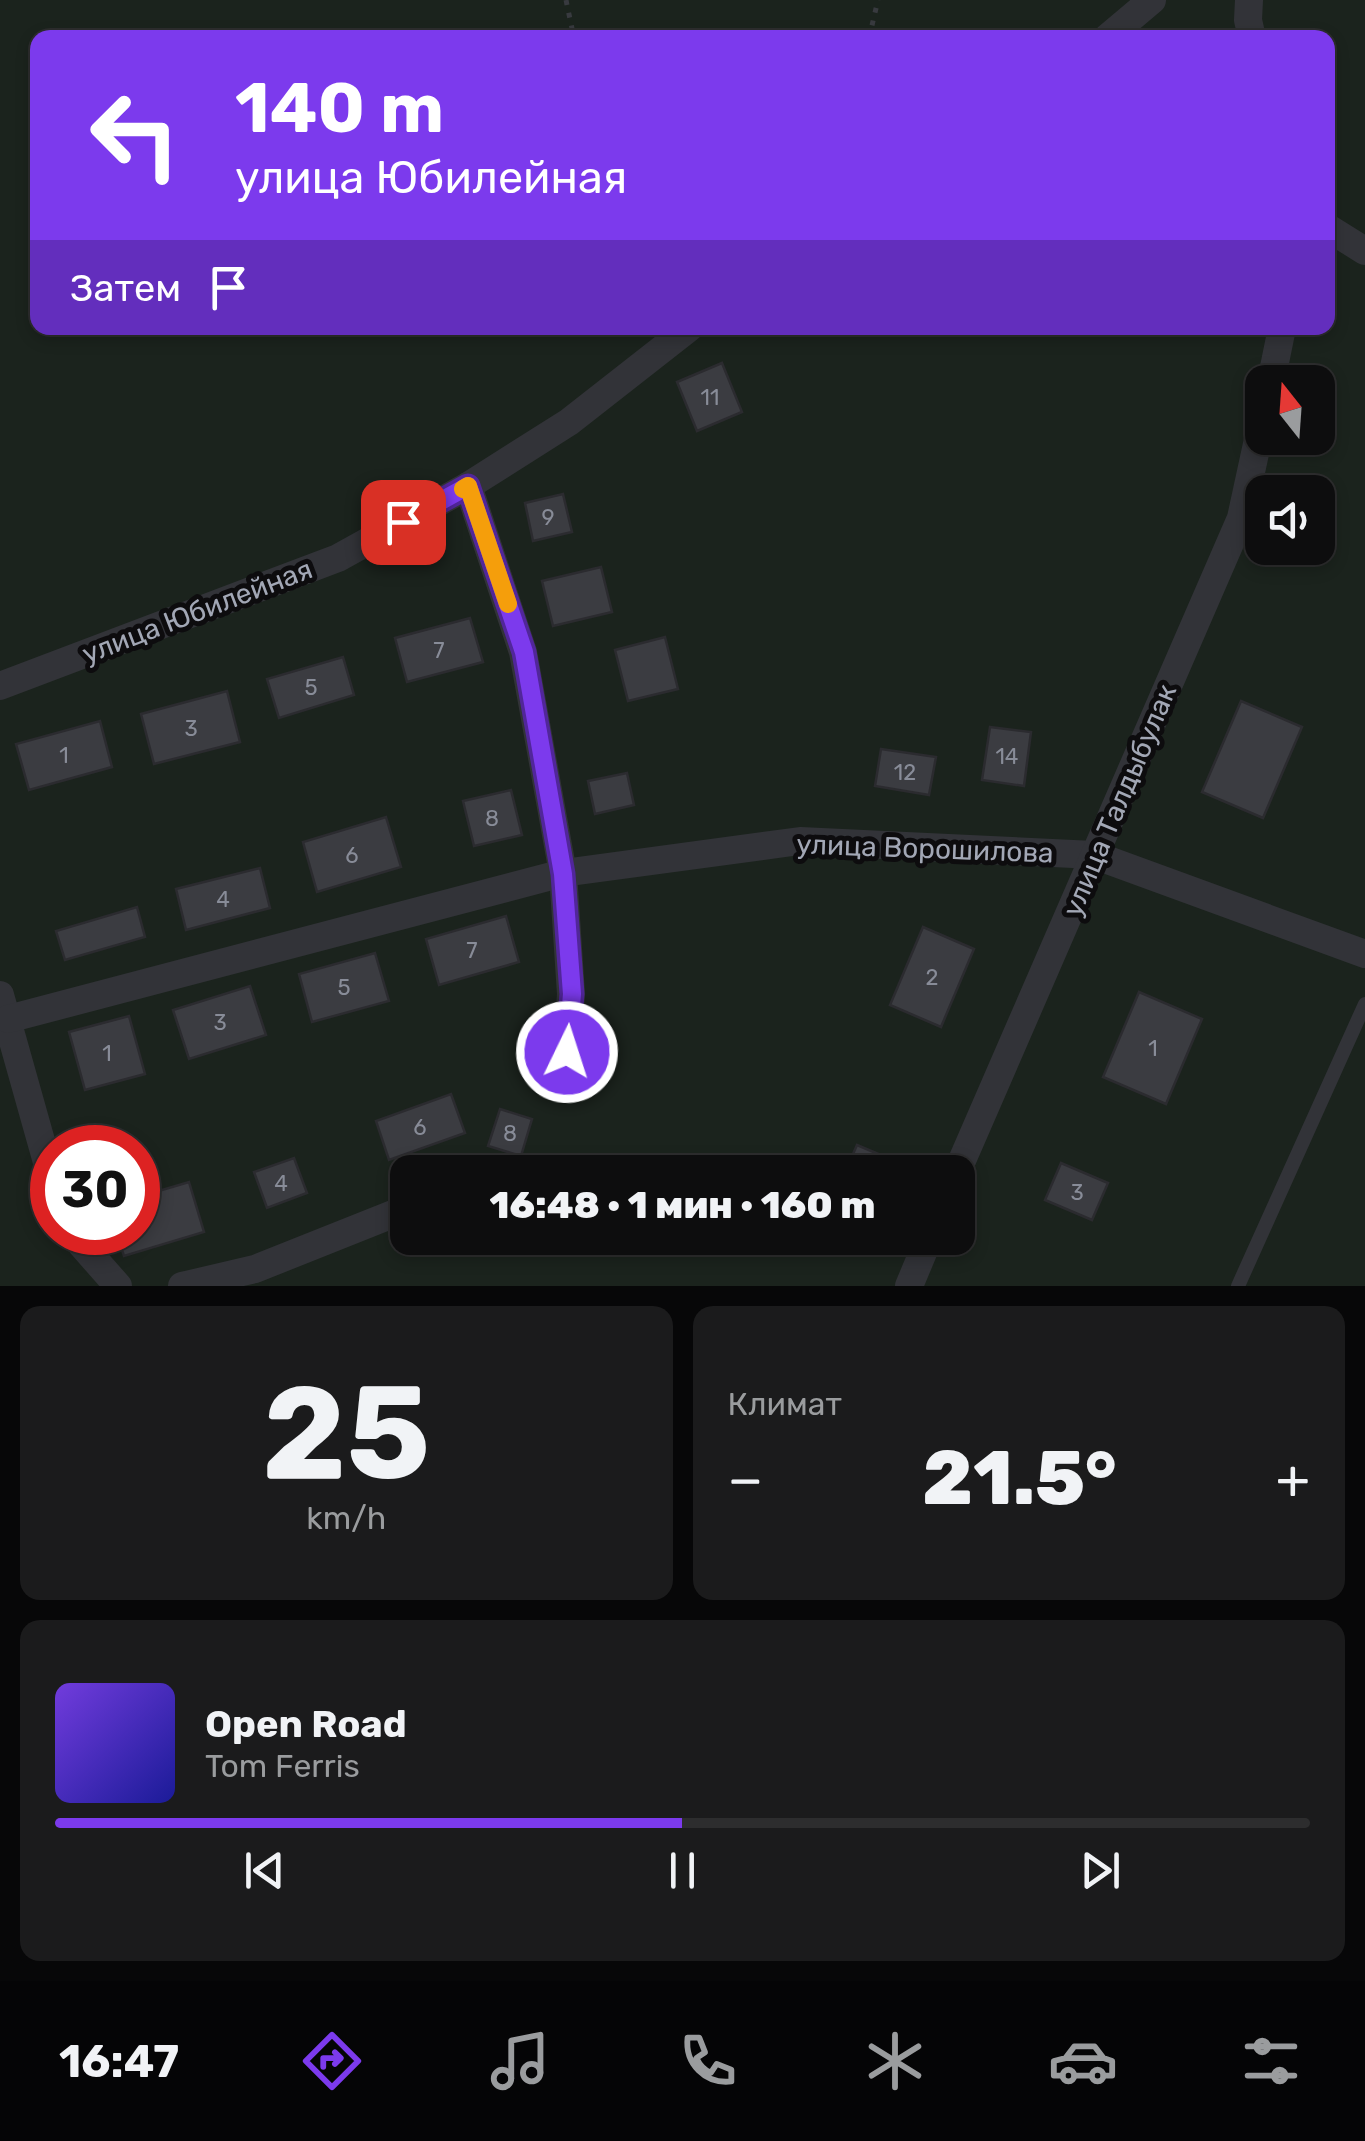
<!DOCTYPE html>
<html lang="ru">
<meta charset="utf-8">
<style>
:root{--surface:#0d0d0e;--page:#1b1b1c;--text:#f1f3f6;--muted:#9a9c9e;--line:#2d2d2e;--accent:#7c3aed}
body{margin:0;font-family:Rubik,sans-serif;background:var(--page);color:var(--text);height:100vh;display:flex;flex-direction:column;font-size:38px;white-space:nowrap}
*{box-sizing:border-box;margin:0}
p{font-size:32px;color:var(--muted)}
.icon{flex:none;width:55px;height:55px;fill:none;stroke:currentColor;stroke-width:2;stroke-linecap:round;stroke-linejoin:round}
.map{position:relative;height:1286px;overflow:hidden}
.details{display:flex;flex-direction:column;gap:20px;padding:20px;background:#070708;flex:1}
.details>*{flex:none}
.top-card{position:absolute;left:30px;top:30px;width:1305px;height:305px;border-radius:20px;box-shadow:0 5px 15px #0003,0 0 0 2px var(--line);background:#7c3aed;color:#fff;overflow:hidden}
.needle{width:65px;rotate:343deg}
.fabs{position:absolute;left:1245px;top:365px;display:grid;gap:20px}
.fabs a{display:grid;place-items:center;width:90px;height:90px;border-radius:20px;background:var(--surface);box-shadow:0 5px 15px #0003,0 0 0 2px var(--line);font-size:50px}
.speed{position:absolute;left:30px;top:1125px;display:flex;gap:20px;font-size:50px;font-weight:700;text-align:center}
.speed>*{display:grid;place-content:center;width:130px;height:130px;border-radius:50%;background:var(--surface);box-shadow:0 5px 15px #0003,0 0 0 2px var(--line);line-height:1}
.speed .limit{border:15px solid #d22;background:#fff;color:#111}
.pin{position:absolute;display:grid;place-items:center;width:85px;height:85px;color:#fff;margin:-42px;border-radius:20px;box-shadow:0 5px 15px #0006}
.me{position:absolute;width:110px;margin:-55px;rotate:4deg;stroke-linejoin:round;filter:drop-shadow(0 0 8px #0008)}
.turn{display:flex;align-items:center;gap:35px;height:210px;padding:0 40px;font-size:45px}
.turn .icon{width:130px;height:130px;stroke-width:2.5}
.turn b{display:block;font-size:70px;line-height:85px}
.then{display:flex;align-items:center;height:95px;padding:0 40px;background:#0003;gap:20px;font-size:38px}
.big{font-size:75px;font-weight:800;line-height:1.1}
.details .tile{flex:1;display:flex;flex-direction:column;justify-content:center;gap:15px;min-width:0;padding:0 35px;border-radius:20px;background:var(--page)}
.details .dial{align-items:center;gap:0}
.dial b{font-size:130px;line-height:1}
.song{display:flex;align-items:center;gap:30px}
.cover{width:120px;height:120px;border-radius:15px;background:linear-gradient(135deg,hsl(260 70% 55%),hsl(240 70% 35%))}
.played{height:10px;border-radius:5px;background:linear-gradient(90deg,var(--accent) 50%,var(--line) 50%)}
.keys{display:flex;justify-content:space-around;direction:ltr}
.heat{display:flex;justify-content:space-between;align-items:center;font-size:55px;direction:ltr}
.details .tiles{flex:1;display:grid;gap:20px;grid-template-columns:1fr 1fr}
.tile:last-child{grid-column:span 2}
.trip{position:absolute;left:390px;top:1155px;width:585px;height:100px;border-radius:20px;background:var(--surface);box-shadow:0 5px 15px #0003,0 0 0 2px var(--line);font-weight:800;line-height:100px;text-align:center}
.tab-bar{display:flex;height:160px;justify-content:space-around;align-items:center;background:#050506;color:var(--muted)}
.tab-bar .icon{width:70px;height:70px}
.tab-bar .active{color:var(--accent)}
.tab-bar b{font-size:45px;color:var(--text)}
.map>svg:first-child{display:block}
</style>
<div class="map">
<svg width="1365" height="1286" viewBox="0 0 1365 1286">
<rect width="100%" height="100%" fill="#111113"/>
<path fill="#1b231d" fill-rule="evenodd" d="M 0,0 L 1365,0 L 1365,1286 L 0,1286 ZM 38,38 L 1328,38 L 1328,328 L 38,328 ZM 1262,382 L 1318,382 L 1318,438 L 1262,438 ZM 1262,492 L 1318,492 L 1318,548 L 1262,548 ZM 52,1148 L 138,1148 L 138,1232 L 52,1232 ZM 408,1172 L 958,1172 L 958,1238 L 408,1238 Z"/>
<g fill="#3b3c41" stroke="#2b2b2f" stroke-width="2.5">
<polygon points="722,363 742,412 697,431 677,382"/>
<polygon points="563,494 572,532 533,541 525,503"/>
<polygon points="601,567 612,612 553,626 542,581"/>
<polygon points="470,618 483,662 407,682 395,638"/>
<polygon points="665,637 678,689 628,701 615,650"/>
<polygon points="343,657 354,695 279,718 267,679"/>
<polygon points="227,691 240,742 154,764 141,714"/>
<polygon points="1241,701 1302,727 1263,818 1202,792"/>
<polygon points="100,721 112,767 29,790 16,744"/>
<polygon points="990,727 1031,732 1024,786 982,780"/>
<polygon points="881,749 936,757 929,795 875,786"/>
<polygon points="627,773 634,805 595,814 588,781"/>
<polygon points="511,790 522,835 474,846 463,801"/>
<polygon points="386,817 401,867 317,892 303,842"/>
<polygon points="260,868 270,908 186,930 176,889"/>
<polygon points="137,907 145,937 65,960 56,931"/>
<polygon points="506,916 519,962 439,985 426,939"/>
<polygon points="923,927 974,949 941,1027 890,1005"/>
<polygon points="375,953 389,1001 312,1022 299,974"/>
<polygon points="250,986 266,1035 189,1059 173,1010"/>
<polygon points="1139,992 1202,1019 1166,1104 1103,1077"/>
<polygon points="129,1016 145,1074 85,1090 69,1032"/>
<polygon points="451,1094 465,1133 389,1160 376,1121"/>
<polygon points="500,1109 532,1119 521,1156 488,1146"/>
<polygon points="857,1145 902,1164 898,1172 845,1172"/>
<polygon points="294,1158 307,1193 267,1208 254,1172"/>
<polygon points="1061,1163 1108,1183 1092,1220 1045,1200"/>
<polygon points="189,1182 204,1232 124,1256 116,1232 138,1232 138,1197"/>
<polygon points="461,1238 503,1238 499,1252 460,1240"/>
</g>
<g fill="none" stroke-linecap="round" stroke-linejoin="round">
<g stroke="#383a3f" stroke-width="5" stroke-dasharray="5 8" stroke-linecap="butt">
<polyline points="566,0 574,38"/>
<polyline points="869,38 878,0"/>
</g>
<polyline stroke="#323338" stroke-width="14" points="1238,1286 1365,1004"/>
<g stroke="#323338" stroke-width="28">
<polyline points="1249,0 1248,20 1252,38"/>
<polyline points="1107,38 1152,0"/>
<polyline points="1328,228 1365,251"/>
<polyline points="1271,382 1282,328"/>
<polyline points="468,486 523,652 563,873 571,994 567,1053"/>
<polyline points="0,686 338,558 468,486 569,422 689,328"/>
<polyline points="0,995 52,1180"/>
<polyline points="8,1019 563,873 800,841 1094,855 1365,954"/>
<polyline points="957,1172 1241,518 1262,421"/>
<polyline points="75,1232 81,1244 118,1286"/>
<polyline points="182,1286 255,1269 408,1208"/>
<polyline points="909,1286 929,1238"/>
</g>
</g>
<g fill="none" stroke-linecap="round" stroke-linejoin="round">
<g stroke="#51269a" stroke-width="25">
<polyline id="route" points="403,522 468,486 524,652 563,874 572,994 567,1052"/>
</g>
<use href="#route" stroke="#7c3aed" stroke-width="18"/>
<polyline stroke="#f59e0b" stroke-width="18" points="463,489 468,486 508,604"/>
</g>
<g text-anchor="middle" stroke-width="10" stroke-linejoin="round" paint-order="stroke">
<g font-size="22" fill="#888c98">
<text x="710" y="405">11</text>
<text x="548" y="525">9</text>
<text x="439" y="658">7</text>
<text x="311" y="695">5</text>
<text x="191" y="736">3</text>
<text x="64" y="763">1</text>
<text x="1007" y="764">14</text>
<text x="905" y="780">12</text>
<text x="492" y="826">8</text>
<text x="352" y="863">6</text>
<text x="223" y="907">4</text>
<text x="472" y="958">7</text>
<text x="932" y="985">2</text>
<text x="344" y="995">5</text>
<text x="220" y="1030">3</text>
<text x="1153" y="1056">1</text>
<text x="107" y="1061">1</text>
<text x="420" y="1135">6</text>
<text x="510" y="1141">8</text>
<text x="281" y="1191">4</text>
<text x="1077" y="1200">3</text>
</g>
<g font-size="28" fill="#a2a7b5" stroke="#0d0c0e">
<text transform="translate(197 611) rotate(-21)" y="10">улица Юбилейная</text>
<text transform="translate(1119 800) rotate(-67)" y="10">улица Талдыбулак</text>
<text transform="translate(925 848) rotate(2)" y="10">улица Ворошилова</text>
</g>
</g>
</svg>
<div class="fabs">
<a><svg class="needle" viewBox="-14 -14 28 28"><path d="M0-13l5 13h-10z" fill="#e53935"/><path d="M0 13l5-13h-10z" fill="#9a9c9e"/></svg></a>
<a><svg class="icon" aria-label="sound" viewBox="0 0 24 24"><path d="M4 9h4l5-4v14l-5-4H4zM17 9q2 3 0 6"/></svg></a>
</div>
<div class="speed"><div class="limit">30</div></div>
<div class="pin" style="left:403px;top:522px;background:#d93025"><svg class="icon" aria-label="arrive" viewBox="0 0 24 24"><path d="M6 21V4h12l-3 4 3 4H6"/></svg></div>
<svg class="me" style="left:567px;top:1052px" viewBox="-20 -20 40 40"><circle r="17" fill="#7c3aed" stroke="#fff" stroke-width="3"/><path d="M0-11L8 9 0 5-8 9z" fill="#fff"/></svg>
<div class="trip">16:48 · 1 мин · 160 m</div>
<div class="top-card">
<div class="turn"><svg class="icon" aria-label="left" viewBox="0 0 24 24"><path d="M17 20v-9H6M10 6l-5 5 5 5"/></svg><div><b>140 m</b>улица Юбилейная</div></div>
<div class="then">Затем<svg class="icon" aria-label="arrive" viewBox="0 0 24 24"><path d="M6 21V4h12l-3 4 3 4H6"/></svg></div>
</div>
</div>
<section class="details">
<div class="tiles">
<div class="tile dial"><b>25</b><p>km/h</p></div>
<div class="tile"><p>Климат</p>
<div class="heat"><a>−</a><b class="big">21.5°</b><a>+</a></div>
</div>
<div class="tile">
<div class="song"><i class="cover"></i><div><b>Open Road</b><p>Tom Ferris</p></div></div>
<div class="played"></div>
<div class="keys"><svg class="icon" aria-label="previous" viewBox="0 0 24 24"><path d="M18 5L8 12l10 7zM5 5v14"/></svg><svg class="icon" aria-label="pause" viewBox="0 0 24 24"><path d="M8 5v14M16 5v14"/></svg><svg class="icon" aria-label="next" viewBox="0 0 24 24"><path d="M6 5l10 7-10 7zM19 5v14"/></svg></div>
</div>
</div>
</section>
<nav class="tab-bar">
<b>16:47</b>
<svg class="icon active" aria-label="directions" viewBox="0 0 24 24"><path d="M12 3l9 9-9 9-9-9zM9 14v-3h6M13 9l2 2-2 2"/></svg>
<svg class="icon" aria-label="music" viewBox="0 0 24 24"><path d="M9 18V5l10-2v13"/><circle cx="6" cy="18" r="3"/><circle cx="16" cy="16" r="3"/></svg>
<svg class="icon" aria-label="phone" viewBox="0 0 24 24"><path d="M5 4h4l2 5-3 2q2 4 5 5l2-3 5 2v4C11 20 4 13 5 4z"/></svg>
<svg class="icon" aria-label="climate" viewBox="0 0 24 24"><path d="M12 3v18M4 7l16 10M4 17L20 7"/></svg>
<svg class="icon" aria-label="car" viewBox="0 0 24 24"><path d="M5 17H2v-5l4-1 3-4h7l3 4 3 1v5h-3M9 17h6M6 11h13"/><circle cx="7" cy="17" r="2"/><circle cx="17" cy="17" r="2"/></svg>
<svg class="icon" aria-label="filters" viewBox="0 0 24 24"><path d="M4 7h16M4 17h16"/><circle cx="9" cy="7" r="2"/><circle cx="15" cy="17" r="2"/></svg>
</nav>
